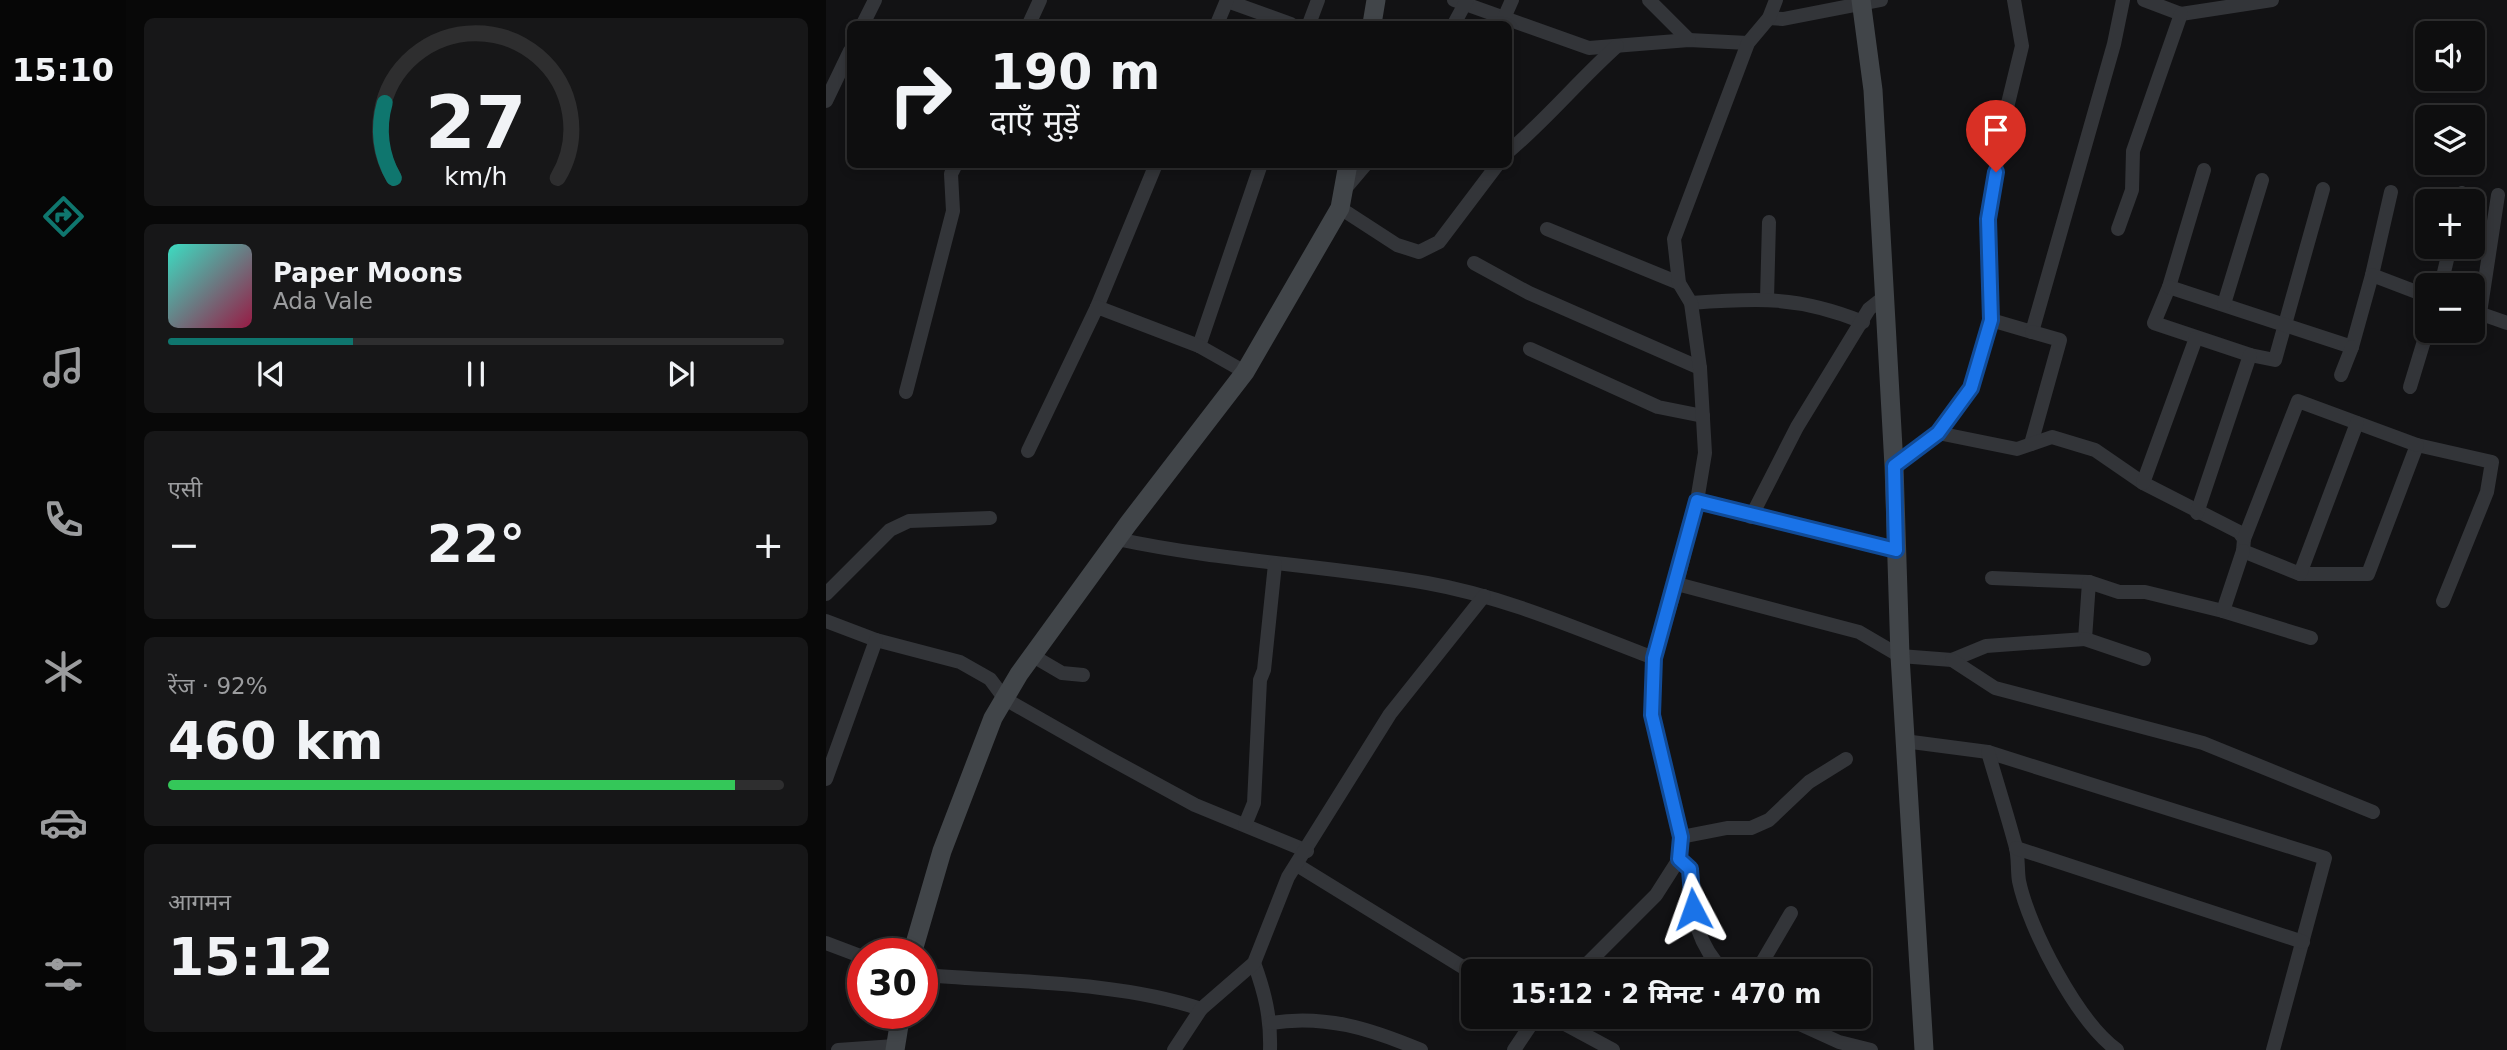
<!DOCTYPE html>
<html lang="hi">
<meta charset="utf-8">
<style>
:root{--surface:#0e0e0f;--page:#171718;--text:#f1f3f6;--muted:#9b9c9e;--line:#2e2e2f;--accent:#0f766e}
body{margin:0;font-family:"DejaVu Sans","Noto Sans Devanagari",sans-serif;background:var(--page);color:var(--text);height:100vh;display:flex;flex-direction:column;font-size:26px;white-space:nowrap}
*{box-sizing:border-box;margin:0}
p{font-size:23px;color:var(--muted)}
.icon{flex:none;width:38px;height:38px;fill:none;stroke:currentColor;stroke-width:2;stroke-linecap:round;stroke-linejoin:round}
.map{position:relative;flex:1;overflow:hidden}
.drawer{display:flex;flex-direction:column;gap:18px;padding:18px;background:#080808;width:700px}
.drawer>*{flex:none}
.hud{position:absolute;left:21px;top:21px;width:665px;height:147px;border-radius:10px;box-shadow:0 4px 10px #0003,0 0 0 2px var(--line);background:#0e0e0f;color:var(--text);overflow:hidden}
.buttons{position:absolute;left:1589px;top:21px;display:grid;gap:14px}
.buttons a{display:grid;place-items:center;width:70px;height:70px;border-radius:10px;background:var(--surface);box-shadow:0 4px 10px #0003,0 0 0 2px var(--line);font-size:35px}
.speed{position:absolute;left:21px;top:938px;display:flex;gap:14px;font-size:35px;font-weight:700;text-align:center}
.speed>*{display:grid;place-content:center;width:91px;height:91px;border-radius:50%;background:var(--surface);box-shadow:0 4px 10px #0003,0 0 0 2px var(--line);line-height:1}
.speed .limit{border:10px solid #d22;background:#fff;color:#111}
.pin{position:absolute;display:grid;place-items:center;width:60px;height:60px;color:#fff;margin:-72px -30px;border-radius:50% 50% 50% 0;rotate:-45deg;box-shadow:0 0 7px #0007}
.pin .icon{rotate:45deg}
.me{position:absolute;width:77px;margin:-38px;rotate:356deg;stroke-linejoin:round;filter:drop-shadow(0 0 5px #0008)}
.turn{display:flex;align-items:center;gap:24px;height:147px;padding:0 28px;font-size:32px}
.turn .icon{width:91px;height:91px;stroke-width:2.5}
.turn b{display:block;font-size:49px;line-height:60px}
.big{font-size:52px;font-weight:700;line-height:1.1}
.drawer .card{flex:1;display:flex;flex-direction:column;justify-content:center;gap:10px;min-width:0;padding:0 24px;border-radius:10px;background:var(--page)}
.drawer .dial{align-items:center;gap:0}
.dial svg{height:182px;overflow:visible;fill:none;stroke:var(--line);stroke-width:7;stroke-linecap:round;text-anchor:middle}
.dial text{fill:var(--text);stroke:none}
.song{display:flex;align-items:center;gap:21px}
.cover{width:84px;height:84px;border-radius:10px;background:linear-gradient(135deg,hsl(170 70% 55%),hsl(340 70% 35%))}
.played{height:7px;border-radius:4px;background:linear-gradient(90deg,var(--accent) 30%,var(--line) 30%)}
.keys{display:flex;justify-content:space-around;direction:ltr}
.heat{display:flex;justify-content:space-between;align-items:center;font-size:38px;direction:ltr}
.charge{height:10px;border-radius:5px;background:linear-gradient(90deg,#34c759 92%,var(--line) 0)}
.trip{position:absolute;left:635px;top:959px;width:410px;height:70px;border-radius:10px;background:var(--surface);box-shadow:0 4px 10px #0003,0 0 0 2px var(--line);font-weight:700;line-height:70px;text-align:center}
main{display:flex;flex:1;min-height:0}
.tab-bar{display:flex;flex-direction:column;width:126px;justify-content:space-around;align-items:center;background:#060606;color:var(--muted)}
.tab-bar .icon{width:49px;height:49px}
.tab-bar .on{color:var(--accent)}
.tab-bar b{font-size:32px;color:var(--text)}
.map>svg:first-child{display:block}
</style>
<main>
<nav class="tab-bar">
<b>15:10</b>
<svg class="icon on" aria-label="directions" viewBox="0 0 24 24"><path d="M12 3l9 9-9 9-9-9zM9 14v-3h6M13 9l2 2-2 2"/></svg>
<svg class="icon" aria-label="music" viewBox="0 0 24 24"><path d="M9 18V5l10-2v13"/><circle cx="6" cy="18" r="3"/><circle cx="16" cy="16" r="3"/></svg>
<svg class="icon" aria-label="phone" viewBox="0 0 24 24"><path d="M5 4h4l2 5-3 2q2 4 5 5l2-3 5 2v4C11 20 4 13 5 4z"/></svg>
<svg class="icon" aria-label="climate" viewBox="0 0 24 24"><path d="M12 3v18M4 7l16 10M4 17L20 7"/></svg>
<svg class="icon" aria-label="car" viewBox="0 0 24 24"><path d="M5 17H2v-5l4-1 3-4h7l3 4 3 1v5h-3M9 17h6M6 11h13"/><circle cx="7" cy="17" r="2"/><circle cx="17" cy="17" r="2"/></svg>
<svg class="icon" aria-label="filters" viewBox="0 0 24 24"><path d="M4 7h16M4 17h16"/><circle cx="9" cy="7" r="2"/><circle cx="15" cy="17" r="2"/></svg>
</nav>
<section class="drawer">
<div class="card dial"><svg viewBox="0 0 100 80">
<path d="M14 69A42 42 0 1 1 86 69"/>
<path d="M14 69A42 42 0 0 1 10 36" stroke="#0f766e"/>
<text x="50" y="56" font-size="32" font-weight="700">27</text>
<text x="50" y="72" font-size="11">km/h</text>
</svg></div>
<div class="card">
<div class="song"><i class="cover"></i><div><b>Paper Moons</b><p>Ada Vale</p></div></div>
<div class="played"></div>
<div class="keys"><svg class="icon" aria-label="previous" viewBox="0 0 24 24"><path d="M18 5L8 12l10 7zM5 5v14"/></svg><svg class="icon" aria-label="pause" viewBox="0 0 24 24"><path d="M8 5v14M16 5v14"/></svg><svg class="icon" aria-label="next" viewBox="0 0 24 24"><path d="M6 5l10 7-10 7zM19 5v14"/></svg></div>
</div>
<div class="card"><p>एसी</p>
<div class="heat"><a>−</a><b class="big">22°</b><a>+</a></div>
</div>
<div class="card"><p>रेंज · 92%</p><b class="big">460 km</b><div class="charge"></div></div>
<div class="card"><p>आगमन</p><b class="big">15:12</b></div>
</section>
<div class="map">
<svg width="1681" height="1050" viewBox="0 0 1681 1050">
<rect width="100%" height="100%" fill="#121214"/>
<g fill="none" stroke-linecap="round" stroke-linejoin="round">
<g stroke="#333539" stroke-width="14">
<polyline points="628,0 763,48 863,40 922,43"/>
<polyline points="823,0 863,40"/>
<polyline points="1318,0 1355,14 1446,0"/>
<polyline points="401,1 465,24"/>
<polyline points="678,18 686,0"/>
<polyline points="943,18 957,19 1055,0"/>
<polyline points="37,24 49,0"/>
<polyline points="203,24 214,0"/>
<polyline points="391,24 401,0"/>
<polyline points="483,24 492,0"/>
<polyline points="628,24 641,0"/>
<polyline points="0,101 24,51"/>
<path d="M 682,152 C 721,119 753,80 791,46"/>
<polyline points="1378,170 1343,287 1328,323 1424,355 1449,360 1497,189"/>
<polyline points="518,190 540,164"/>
<polyline points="1634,201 1636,193"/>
<polyline points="514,208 571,245 593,252 613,242 672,164"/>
<polyline points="721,229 853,283"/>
<polyline points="1292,229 1306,190 1307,151 1355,14"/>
<polyline points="648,263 703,293 874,368"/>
<polyline points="1546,275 1565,192"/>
<polyline points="1615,285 1624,247"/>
<polyline points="1343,287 1526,347 1546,275 1601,296"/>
<polyline points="941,299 943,222"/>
<path d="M 865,303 C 932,298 973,296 1037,322"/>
<polyline points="1398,304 1436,180"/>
<polyline points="271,307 330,164"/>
<polyline points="1647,311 1681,323"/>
<polyline points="1654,313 1672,195"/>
<polyline points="1165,320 1206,332 1288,44 1297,0"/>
<polyline points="373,346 435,164"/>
<polyline points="704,349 832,407 877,416"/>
<polyline points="1515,375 1526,347"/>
<polyline points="1584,387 1601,331"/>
<polyline points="80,392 127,211 125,174 130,164"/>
<polyline points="1112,433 1145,388 1165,320 1162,219 1177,124 1196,46 1188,0"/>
<polyline points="1205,444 1234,340 1206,332"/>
<polyline points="202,451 271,307 373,346 419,372"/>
<polyline points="1068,466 1112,433 1191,449 1226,437 1269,450 1317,483 1413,532 1418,539 1417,551 1474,574 1542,574 1591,445 1666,462 1661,492 1617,601"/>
<polyline points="1317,483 1370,338"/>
<polyline points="871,501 1070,550"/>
<polyline points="1371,513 1424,355"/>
<polyline points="925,517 971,427 1043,309 1057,298"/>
<path d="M 291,539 C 393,561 498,565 601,583 C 680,597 754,630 828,658"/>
<polyline points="1418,539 1472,401 1591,445"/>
<polyline points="1474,574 1531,423"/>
<polyline points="1166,578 1263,582"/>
<polyline points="851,584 1033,632 1074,656 1126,660 1160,646 1259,639 1263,582 1293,592 1319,592 1397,611 1485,638"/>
<polyline points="0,594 64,530 83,521 164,518"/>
<polyline points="1397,611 1417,551"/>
<polyline points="0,621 50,640 134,662 164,679 179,699 281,757 369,805 481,851"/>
<polyline points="1259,639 1318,659"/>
<polyline points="207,656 236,673 257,675"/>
<polyline points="1126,660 1169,688 1377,743 1547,812"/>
<polyline points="1078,741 1162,752 1499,858 1447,1050"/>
<path d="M 1162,752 C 1171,783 1181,814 1189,844 C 1193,856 1191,869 1193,881 C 1203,929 1252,1022 1291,1050"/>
<polyline points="0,779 50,640"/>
<polyline points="419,825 428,803 434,680 438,670 449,564"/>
<polyline points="855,837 901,828 925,828 943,820 983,782 1020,759"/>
<polyline points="1190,848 1477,942"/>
<path d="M 853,859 L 864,869 C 863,906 871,945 898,971"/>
<polyline points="471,865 648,974"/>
<polyline points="0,943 37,957"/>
<path d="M 428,963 C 439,993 445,1018 444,1050"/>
<polyline points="754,971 830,895 853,859 855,837 826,715 828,658 851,584 871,501 879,453 874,368 865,303 853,283 848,239 922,43 943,18 950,0"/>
<polyline points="931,971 965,913"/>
<path d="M 96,975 C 184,982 292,981 375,1009"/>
<polyline points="726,1017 787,1050"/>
<polyline points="958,1017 1013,1042 1045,1050"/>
<path d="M 444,1023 C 499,1014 545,1029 595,1050"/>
<polyline points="12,1050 69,1046"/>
<polyline points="348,1050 375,1009 428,963 462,877 564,714 658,596"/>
<polyline points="688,1050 710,1017"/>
</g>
<g stroke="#414549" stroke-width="19">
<polyline points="1035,0 1047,90 1068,466 1074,656 1098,1050"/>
<polyline points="546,24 550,0"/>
<polyline points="86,954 116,851 167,718 193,674 302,524 419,372 514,208 522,164"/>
<polyline points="69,1050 75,1013"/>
</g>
</g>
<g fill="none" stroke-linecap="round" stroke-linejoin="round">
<g stroke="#114b97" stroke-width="18">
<polyline id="route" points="867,909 864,869 853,859 855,837 826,715 828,658 871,501 1070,550 1068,466 1112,433 1145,388 1165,320 1162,219 1170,172"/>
</g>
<use href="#route" stroke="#1a73e8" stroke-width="12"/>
</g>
</svg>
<div class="buttons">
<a><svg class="icon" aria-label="sound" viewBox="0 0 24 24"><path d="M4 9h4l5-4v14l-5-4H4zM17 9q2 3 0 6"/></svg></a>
<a><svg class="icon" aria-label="layers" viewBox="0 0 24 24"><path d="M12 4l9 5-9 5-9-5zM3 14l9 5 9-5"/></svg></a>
<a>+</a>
<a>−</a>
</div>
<div class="speed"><div class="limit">30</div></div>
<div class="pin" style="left:1170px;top:172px;background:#d93025"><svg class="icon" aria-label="arrive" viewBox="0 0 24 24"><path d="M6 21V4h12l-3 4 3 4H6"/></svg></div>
<svg class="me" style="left:867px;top:909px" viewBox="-20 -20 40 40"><path d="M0-17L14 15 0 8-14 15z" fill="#1a73e8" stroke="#fff" stroke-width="4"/></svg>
<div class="trip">15:12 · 2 मिनट · 470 m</div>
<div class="hud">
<div class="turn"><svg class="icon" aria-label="right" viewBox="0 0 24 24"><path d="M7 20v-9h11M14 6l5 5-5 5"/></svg><div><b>190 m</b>दाएँ मुड़ें</div></div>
</div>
</div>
</main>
